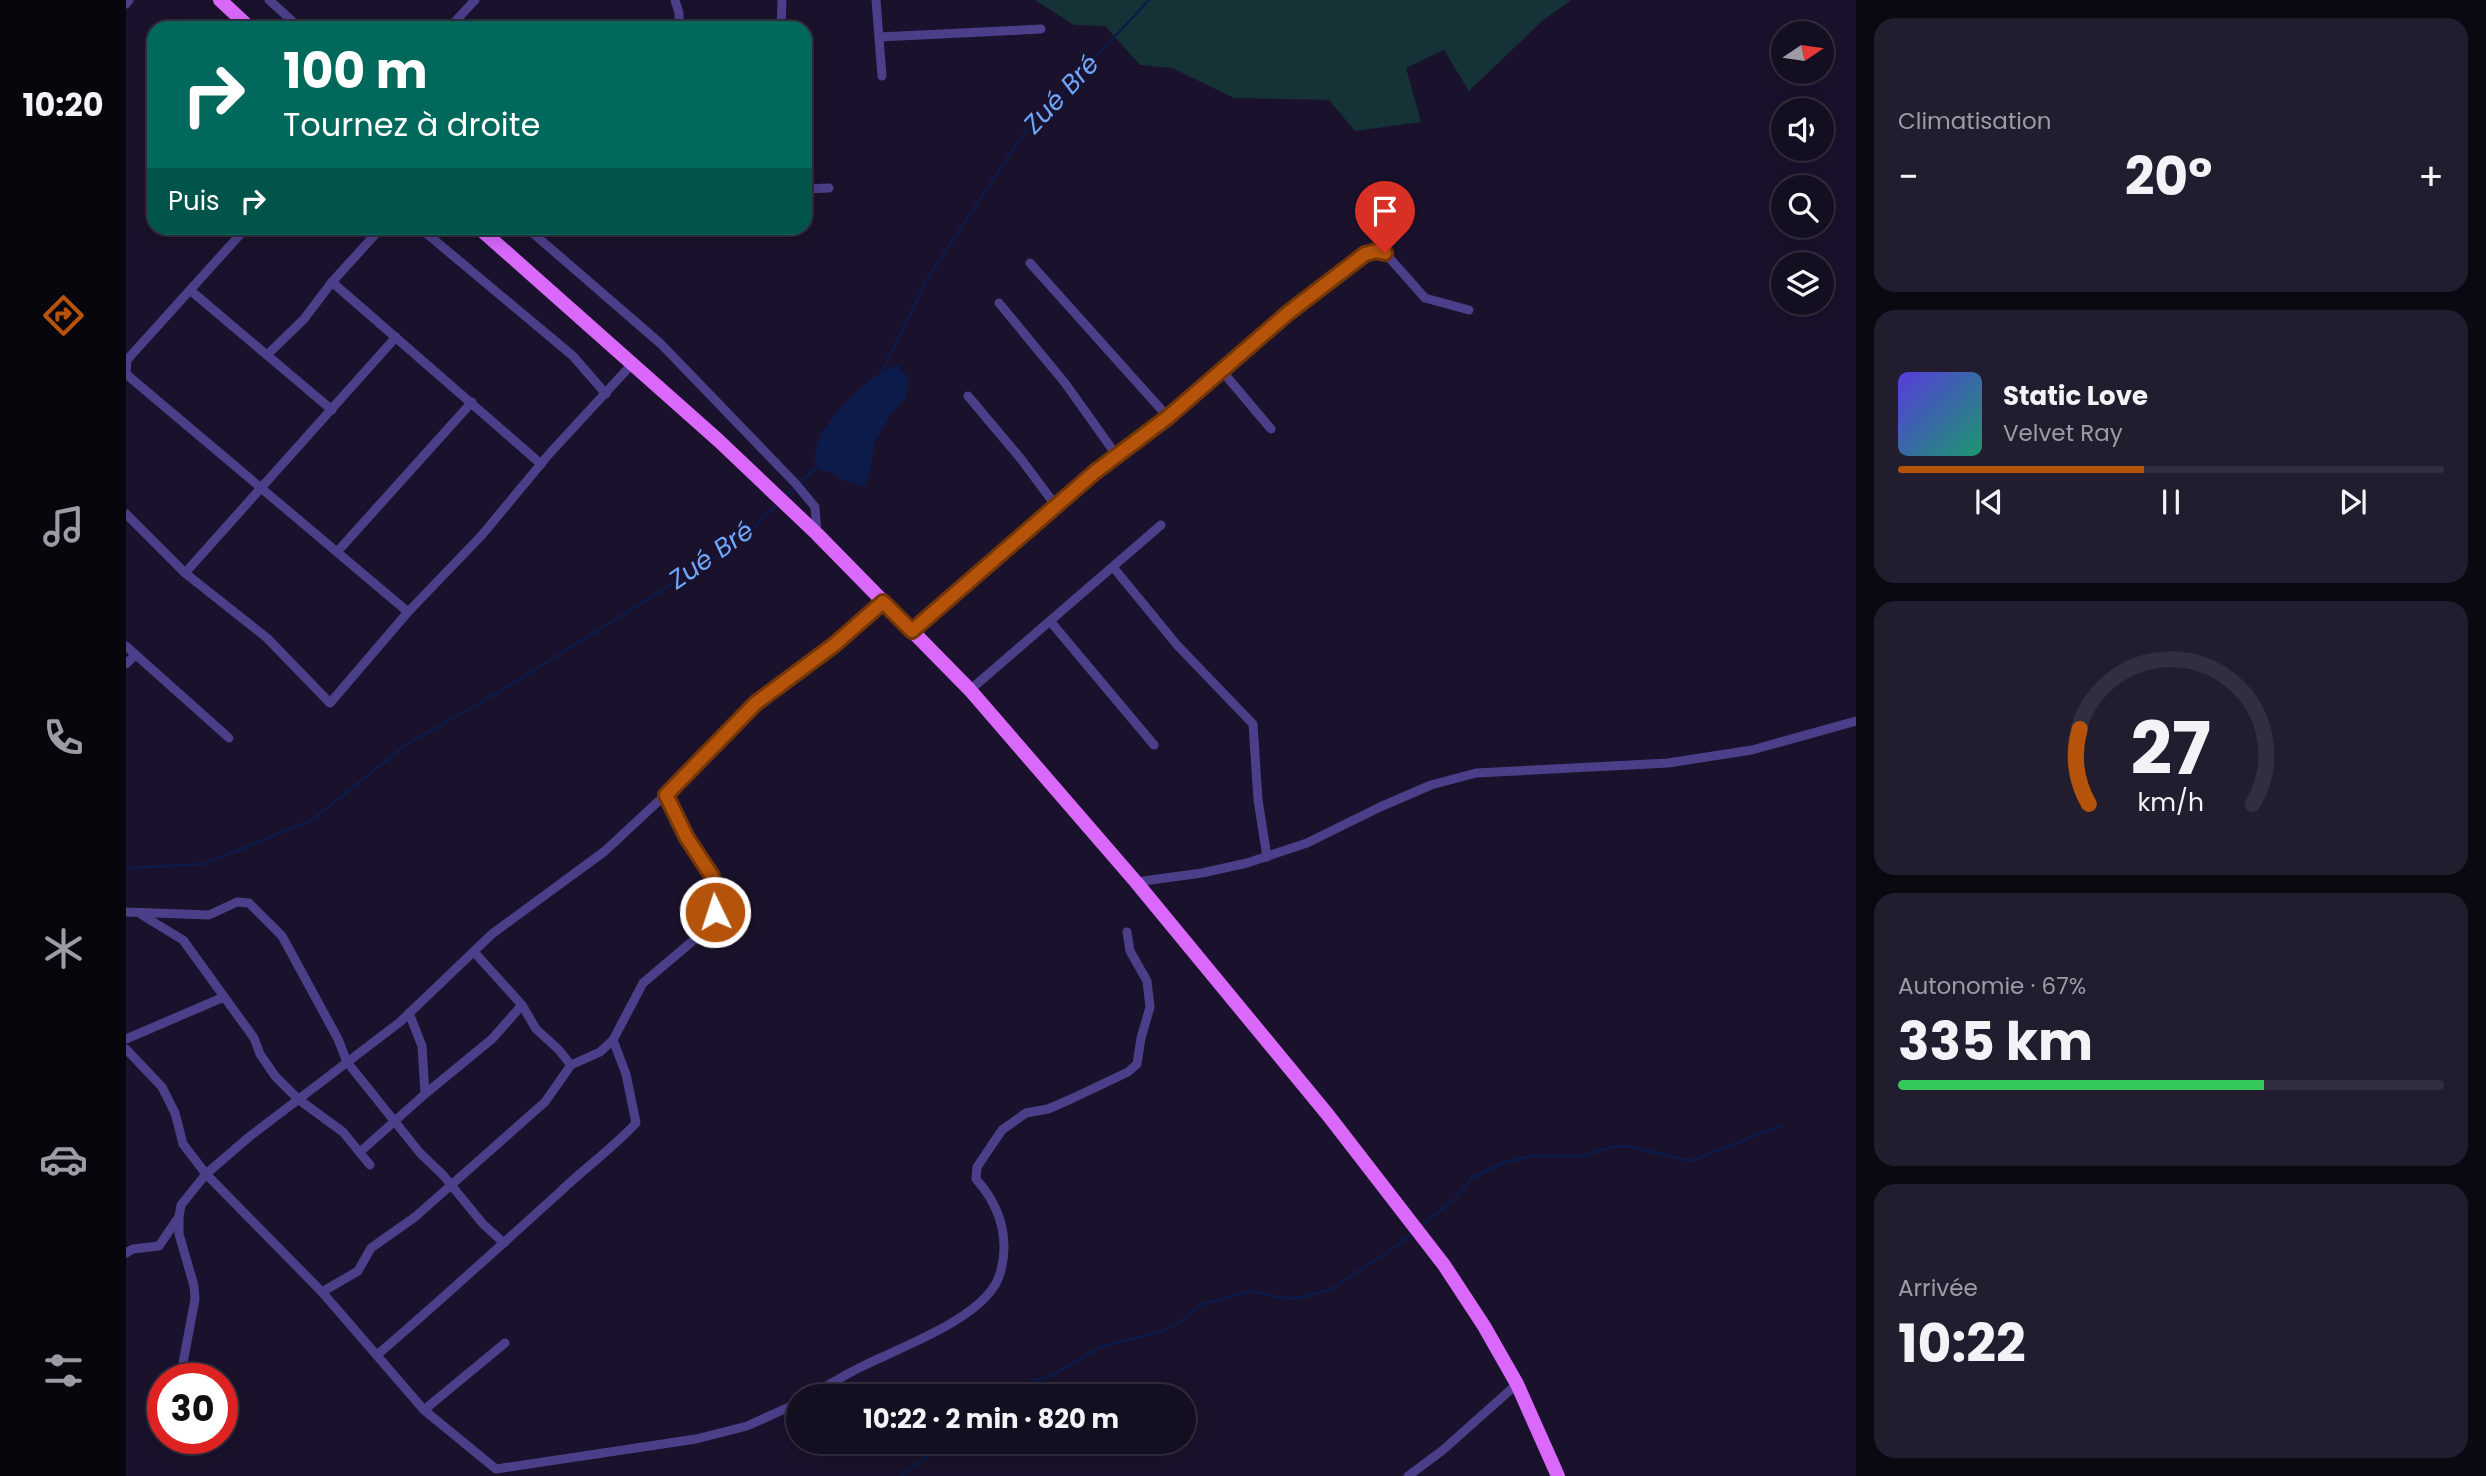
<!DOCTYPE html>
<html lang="fr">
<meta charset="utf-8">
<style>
:root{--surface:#140e21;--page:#211c2e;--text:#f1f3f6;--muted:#9d9ca5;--line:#332e3f;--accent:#b45309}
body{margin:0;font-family:Poppins,sans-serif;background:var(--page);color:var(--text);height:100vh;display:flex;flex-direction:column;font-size:26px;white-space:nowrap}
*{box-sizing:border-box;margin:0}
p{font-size:23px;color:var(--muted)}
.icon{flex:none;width:38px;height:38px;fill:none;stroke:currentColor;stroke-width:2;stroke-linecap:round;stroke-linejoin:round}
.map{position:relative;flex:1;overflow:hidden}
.side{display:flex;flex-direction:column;gap:18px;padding:18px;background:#0b0812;width:630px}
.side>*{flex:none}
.hud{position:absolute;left:21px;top:21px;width:665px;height:214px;border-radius:21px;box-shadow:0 4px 18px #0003,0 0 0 2px var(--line);background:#00695c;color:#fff;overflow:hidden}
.needle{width:46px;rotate:77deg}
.controls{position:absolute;left:1645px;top:21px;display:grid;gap:14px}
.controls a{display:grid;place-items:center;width:63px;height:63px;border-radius:50%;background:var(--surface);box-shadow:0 4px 18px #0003,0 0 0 2px var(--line);font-size:35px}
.speed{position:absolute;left:21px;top:1363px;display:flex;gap:14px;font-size:35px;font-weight:700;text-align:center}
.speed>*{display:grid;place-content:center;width:91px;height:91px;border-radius:50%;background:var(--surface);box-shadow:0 4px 18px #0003,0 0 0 2px var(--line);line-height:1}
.speed .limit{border:10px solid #d22;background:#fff;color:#111}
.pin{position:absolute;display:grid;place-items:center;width:60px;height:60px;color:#fff;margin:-72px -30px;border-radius:50% 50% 50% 0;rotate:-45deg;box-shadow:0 0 7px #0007}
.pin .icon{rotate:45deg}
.me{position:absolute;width:77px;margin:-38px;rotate:356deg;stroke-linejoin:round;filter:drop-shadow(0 0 5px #0008)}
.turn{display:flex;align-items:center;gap:24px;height:147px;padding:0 21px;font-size:32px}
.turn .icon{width:91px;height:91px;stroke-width:2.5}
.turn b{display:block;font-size:49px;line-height:60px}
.then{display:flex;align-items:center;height:66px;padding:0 21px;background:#0003;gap:14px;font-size:26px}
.big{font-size:52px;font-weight:700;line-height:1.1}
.side .tile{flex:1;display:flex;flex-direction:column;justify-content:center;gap:10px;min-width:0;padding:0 24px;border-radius:21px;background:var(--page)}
.side .dial{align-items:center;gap:0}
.dial svg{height:182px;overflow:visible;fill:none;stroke:var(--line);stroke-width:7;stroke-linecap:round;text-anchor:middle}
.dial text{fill:var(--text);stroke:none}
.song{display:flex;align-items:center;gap:21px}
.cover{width:84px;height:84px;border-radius:10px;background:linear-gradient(135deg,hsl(250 70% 55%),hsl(160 70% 35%))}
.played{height:7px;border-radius:4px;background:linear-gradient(90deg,var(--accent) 45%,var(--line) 45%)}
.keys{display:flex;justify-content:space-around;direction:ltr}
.heat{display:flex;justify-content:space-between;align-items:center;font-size:38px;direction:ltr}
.charge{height:10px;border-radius:5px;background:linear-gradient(90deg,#34c759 67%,var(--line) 0)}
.trip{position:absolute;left:660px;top:1384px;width:410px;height:70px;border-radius:35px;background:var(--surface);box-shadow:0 4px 18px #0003,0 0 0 2px var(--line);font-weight:700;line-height:70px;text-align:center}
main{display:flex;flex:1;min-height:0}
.tabs{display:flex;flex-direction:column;width:126px;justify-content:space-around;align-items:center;background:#08060d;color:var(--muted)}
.tabs .icon{width:49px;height:49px}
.tabs .selected{color:var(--accent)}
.tabs b{font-size:32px;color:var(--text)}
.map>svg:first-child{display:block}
</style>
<main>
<nav class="tabs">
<b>10:20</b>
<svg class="icon selected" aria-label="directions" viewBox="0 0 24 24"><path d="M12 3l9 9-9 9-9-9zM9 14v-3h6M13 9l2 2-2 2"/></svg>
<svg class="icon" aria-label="music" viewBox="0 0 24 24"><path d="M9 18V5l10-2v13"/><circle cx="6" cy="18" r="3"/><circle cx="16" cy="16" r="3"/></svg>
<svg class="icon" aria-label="phone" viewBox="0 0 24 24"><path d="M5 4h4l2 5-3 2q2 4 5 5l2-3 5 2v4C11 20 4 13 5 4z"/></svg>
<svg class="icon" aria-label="climate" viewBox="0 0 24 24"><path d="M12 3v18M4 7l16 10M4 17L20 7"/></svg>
<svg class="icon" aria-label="car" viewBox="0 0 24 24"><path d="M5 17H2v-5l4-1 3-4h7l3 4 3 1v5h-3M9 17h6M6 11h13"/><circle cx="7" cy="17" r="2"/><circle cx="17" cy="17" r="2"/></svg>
<svg class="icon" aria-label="filters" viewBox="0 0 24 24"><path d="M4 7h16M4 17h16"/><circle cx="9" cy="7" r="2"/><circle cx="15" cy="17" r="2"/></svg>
</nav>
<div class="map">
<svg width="1730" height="1476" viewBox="0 0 1730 1476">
<rect width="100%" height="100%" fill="#1a122c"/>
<polygon fill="#153236" points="909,0 1445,0 1415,22 1343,91 1318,50 1280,68 1295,122 1229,131 1203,100 1108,98 1046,68 1014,65 979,26 948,25"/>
<path fill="#0d1b4a" d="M 772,365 L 783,380 L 779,398 L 761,420 L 748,444 L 745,467 L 739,486 L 718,481 L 704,471 L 694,471 C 670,445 734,384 757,371 C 761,368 767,367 772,365 Z"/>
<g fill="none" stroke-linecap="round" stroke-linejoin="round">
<g stroke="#0d1b4a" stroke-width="2.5">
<polyline points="755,373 804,274 895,137 1023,0"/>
<polyline points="660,496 693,464"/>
<polyline points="0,868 78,864 186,820 281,744 371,693 612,543 653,503"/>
<polyline points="1295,1226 1327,1200 1347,1177 1376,1163 1406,1156 1456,1156 1485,1147 1501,1146 1565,1161 1654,1126"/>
<polyline points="887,1396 895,1388 909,1380 925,1376 974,1347 1037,1331 1051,1324 1076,1304 1125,1291 1157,1298 1174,1298 1205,1289 1269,1247 1287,1232"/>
<polyline points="775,1476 812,1448 828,1442"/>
</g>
<g stroke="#4c3f8a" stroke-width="9">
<polyline points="143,0 174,28"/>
<polyline points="549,0 553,13 553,28"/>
<polyline points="750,0 756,76"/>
<polyline points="0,4 3,0"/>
<polyline points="323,28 349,0"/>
<polyline points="655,28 656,0"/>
<polyline points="753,37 915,29"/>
<polyline points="679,189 703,188"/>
<polyline points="294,228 447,356 480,394"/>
<polyline points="401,228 535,344 670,484 689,507 691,534"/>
<polyline points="904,263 1042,417"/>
<polyline points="206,282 415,464"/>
<polyline points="64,290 206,410"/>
<polyline points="873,303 939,383 991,456"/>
<polyline points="142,354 178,319 206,282 255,228"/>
<polyline points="0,361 120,228"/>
<polyline points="1096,371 1145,429"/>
<polyline points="842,396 895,459 930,506"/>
<polyline points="0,514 59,573 141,638 204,703 282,612 0,374 1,359"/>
<polyline points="211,552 346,402"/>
<polyline points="987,567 1051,645 1127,724 1132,800 1141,857"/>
<polyline points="59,573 270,337"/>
<polyline points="282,612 356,535 424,453 507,363"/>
<polyline points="924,621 1028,745"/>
<polyline points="786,630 969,472 1042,417 1162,313 1239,254 1250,251 1259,253 1299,298 1343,310"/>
<polyline points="0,646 103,738"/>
<polyline points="0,664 9,655"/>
<polyline points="844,690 1035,525"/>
<polyline points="1010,882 1076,873 1121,863 1181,843 1254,807 1305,785 1350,773 1542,763 1626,750 1730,721"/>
<polyline points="0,912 83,915 111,902 123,903 156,936 212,1039 221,1062 294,1153 317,1175 357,1224 378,1243"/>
<polyline points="16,915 57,940 128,1038 134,1054 149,1076 172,1099 217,1132 244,1165"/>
<polyline points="349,953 396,1005 410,1029 432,1049 445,1065"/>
<polyline points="0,1039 98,997"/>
<polyline points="0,1049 36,1087 49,1113 57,1144 80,1174 196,1292 298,1410 370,1469 570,1439 621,1426 672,1403"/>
<polyline points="299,1094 366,1039 396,1005"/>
<polyline points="234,1152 299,1094 296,1046 283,1013"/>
<polyline points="0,1253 7,1249 33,1246 52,1218"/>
<polyline points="196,1292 232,1271 245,1248 289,1217 419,1102 445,1065 474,1052 487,1040"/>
<path d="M 251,1355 C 313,1302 374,1246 435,1191 C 459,1168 488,1147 510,1123 L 500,1074 L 487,1040 L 517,983 L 569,939 L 589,912 L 586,876 L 561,838 L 539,795"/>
<polyline points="54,1379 69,1299 68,1286 53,1234 53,1217 55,1205 80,1174 123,1137 274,1022 366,934 479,851 539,795 630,703 708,645 757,602"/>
<path d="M 683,1396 C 701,1386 720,1374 739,1365 C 776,1347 844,1322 867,1288 C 875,1277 878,1260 878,1247 C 878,1221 867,1198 850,1179 L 851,1167 L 876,1130 L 900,1113 L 922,1109 L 945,1099 L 1002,1072 L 1011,1064 L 1015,1038 L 1024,1007 L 1021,981 L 1004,951 L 1001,932"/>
<polyline points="298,1410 379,1343"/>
<polyline points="1282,1476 1317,1450 1391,1384"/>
</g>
<g stroke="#d968fb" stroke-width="14">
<polyline points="94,0 124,28"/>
<polyline points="353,228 592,440 691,534 844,690 1010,882 1202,1115 1318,1265 1358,1326 1391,1384 1432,1476"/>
</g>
</g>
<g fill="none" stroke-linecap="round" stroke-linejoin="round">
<g stroke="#753606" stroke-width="18">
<polyline id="route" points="589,912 586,876 561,838 540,795 630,703 708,645 757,602 786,631 969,472 1042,417 1162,313 1239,254 1250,251 1259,253"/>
</g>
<use href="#route" stroke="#b45309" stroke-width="12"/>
</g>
<g text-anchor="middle" stroke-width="7" stroke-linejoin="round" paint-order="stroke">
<g font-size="26" font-style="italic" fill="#6ea7fc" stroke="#1a122c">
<text transform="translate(935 94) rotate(-47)" y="9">Zué Bré</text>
<text transform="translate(585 555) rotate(-35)" y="9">Zué Bré</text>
</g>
</g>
</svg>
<div class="controls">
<a><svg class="needle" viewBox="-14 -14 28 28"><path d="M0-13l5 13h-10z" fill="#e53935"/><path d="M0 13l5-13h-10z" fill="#9d9ca5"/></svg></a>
<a><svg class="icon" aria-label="sound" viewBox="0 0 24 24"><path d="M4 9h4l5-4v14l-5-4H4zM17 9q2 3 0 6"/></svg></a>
<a><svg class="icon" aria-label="search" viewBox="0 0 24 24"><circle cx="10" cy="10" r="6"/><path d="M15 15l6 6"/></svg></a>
<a><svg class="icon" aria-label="layers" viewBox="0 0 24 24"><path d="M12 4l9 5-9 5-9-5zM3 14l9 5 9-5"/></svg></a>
</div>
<div class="speed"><div class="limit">30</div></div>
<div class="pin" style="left:1259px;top:253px;background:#d93025"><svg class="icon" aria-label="arrive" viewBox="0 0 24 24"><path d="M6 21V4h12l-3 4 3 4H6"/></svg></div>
<svg class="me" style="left:589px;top:912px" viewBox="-20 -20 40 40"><circle r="17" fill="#b45309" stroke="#fff" stroke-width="3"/><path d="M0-11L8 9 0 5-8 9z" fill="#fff"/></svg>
<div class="trip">10:22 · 2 min · 820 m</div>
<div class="hud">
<div class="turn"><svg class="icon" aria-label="right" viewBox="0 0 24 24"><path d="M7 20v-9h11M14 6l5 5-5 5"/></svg><div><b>100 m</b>Tournez à droite</div></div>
<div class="then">Puis<svg class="icon" aria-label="right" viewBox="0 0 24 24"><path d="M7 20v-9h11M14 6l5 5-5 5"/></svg></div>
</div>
</div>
<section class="side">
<div class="tile"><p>Climatisation</p>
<div class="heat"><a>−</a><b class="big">20°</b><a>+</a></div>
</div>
<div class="tile">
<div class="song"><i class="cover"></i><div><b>Static Love</b><p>Velvet Ray</p></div></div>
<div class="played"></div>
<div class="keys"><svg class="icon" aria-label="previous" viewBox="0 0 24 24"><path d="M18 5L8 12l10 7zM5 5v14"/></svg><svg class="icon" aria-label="pause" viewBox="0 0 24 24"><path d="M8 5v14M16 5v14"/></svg><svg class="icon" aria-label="next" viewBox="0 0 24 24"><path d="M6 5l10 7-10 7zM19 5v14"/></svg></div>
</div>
<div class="tile dial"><svg viewBox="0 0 100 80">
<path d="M14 69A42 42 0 1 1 86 69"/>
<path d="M14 69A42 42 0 0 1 10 36" stroke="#b45309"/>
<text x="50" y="56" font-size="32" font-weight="700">27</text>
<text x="50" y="72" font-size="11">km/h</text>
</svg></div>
<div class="tile"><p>Autonomie · 67%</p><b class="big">335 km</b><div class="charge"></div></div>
<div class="tile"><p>Arrivée</p><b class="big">10:22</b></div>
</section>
</main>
